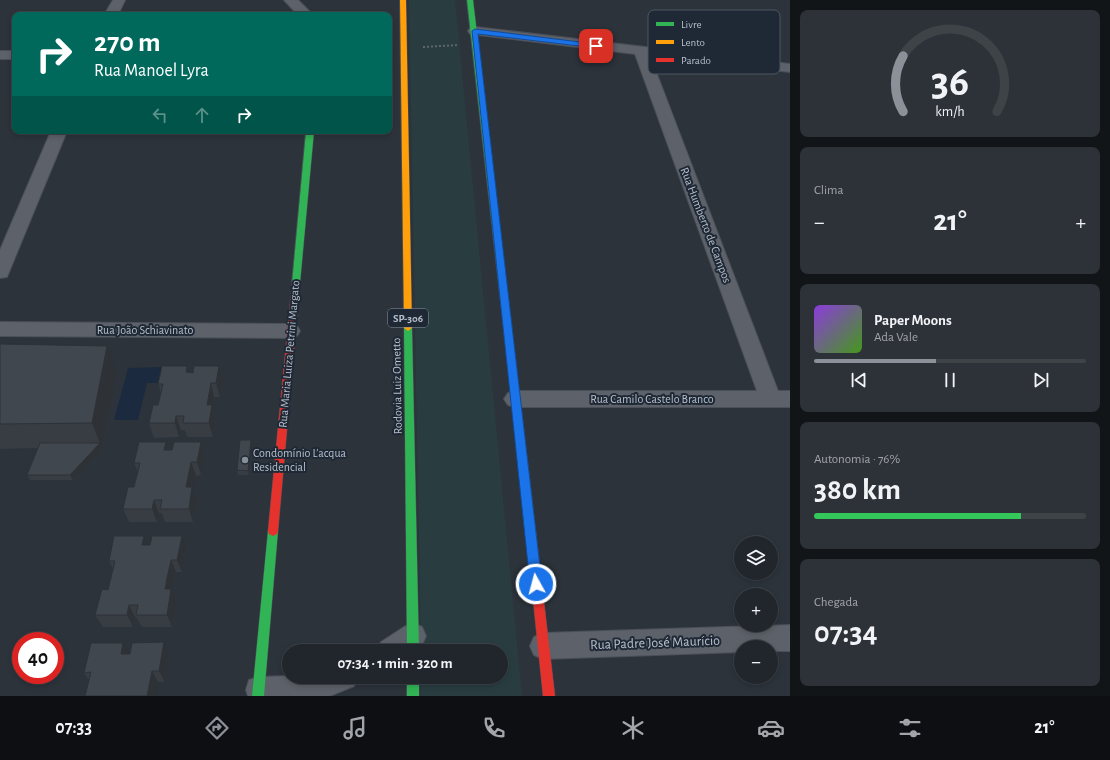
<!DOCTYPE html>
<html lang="pt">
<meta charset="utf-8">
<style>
:root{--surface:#21262c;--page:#2d3238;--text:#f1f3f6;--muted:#a2a5a9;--line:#3e4348;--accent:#8c9099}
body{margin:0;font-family:"Alegreya Sans",sans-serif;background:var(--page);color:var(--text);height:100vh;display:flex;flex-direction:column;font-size:15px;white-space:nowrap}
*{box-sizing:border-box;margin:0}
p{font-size:13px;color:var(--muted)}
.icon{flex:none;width:22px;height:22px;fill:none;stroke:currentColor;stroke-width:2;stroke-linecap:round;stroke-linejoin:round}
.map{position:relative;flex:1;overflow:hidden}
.panel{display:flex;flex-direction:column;gap:10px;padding:10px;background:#121518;width:320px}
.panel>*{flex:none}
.hud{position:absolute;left:12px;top:12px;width:380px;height:122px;border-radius:8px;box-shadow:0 2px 6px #0003,0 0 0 1px var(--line);background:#00695c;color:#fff;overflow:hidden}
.tools{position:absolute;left:734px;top:536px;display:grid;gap:8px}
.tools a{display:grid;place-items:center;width:44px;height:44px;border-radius:50%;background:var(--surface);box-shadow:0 2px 6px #0003,0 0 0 1px var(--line);font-size:20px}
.speed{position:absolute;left:12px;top:632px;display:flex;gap:8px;font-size:20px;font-weight:700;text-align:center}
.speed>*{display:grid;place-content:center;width:52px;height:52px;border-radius:50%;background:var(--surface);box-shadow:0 2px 6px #0003,0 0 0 1px var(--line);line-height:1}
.speed .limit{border:6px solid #d22;background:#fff;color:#111}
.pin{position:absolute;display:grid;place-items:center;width:34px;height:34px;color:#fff;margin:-17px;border-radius:8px;box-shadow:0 2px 6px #0006}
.me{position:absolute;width:44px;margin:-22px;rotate:353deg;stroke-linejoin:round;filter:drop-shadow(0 0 3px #0008)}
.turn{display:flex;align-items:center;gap:14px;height:84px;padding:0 16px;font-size:18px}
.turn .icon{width:52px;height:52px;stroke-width:2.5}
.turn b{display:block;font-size:28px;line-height:34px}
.lanes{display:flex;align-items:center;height:38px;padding:0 16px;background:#0003;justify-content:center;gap:20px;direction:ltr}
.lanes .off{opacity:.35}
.big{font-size:30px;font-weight:700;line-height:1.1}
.panel .widget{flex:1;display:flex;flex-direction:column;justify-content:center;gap:6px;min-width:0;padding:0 14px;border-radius:8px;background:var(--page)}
.panel .dial{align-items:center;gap:0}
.dial svg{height:104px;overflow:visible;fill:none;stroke:var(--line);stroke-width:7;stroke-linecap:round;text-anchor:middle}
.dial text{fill:var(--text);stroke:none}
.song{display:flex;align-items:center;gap:12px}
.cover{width:48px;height:48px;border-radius:6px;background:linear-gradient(135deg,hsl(270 70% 55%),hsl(100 70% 35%))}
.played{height:4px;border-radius:2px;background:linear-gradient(90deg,var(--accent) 45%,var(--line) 45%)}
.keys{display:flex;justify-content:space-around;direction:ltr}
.heat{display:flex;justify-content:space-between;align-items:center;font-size:22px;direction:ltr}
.charge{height:6px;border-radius:3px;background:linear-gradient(90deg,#34c759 76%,var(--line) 0)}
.trip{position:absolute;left:282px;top:644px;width:226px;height:40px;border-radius:20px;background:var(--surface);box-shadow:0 2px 6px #0003,0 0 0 1px var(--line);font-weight:700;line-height:40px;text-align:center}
.dock{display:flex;height:64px;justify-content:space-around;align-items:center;background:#0d0f12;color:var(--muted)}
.dock .icon{width:28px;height:28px}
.dock .current{color:var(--accent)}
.dock b{font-size:18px;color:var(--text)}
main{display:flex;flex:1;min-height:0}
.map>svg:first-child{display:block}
</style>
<main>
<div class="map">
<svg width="790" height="696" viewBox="0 0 790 696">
<rect width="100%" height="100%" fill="#2c333b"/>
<polygon fill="#293d41" points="409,0 455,0 522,696 421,696 421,677 501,677 501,651 421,651"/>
<polygon fill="#1b2a3f" points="163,367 160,383 147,383 138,420 114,420 128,368"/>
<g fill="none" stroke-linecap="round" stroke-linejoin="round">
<g stroke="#4a4f58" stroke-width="2">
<g id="street">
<polygon points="113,0 125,0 118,15 104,15"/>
<polygon points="284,0 298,0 313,15 298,15"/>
<polygon points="475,27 790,64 790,72 650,56 778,391 790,391 790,407 515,407 508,405 504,399 508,393 515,391 757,391 635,54 470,34 468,31 470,28"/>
<rect x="0" y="51" width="15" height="8"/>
<polygon points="51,131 67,131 9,272 7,277 0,278 0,250"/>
<polygon points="0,322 290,324 297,326 300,331 297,336 290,338 0,336"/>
<polygon points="413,623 422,627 426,636 422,645 413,651 377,651 381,642 404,627"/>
<polygon points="790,625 790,651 771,651 771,647 741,647 741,652 543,659 534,655 530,646 534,637 543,633"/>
<polygon points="289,676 289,677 358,677 354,686 330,696 248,696 246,690 249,680 259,677"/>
</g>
</g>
<g stroke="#4a4f58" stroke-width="1">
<g id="fast">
<polygon points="467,0 473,0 508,296 504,299 500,296"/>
<polygon points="306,131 314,131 300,283 296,286 292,283"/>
<polygon points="408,325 412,328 419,651 407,651 404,328"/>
<polygon points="273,526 277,528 278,531 264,696 252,696 268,531 269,528"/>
<rect x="407" y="677" width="12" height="19"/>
</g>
</g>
<g stroke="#4a4f58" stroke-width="1">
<g id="slow">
<polygon points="400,0 406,0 412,328 408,331 404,328"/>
<polygon points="504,293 508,296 537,542 536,545 532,547 528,545 527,542 500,296"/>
</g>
</g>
<g stroke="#4a4f58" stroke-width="1">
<g id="jam">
<polygon points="296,280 300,283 278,531 277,534 273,536 269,534 268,531 292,283"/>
<polygon points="532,537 536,539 537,542 555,696 543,696 527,542 528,539"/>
</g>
</g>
<polyline stroke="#5e656b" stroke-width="2" stroke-dasharray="2 2" stroke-linecap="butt" points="423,47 458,45"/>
<use href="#street" fill="#5d6169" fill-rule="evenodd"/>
<use href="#fast" fill="#30b455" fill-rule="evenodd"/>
<use href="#slow" fill="#ff9f0a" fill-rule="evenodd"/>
<use href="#jam" fill="#e5322d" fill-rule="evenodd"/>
</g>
<g fill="#383d44">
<polygon points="0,344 117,371 103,448 73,480 30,480 27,475 38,448 0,449"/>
<polygon points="187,366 189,372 193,373 219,366 223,380 220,397 214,397 213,406 216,419 213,437 187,437 185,430 181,430 179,437 154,438 149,423 158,405 161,394 158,384"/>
<polygon points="251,440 253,445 249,475 238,475 237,470"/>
<polygon points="166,442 169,450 172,450 201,442 205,456 201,475 196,476 193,489 197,501 193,522 165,522 162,513 159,513 157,522 129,522 123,509 134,487 138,472 134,463"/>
<polygon points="144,536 148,545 187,549 182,572 176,572 172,590 177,602 172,627 142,627 136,617 135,617 133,627 103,627 95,615 108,590 113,569 109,561"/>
<polygon points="130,654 170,654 165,682 89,680 84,673"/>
</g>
<g fill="#2e3237">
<polygon points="107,346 117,371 103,448 73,480 70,475 100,443 92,423"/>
<polygon points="187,366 191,380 186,372"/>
<polygon points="219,366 223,380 220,397 216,383"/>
<polygon points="211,383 214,397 213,406 216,419 213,437 209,423 207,405"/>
<polygon points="176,416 181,430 179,437 175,423"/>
<polygon points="251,440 253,445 249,475 248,471"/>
<polygon points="166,442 171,456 164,450"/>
<polygon points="201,442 205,456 201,475 197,462"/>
<polygon points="191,462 196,476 193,489 197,501 193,522 189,509 186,487"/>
<polygon points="154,500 159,513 157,522 152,509"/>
<polygon points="144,536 150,549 142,545"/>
<polygon points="182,536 187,549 182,572 177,560"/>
<polygon points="171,560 176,572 172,591 177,602 172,627 167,615 165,589"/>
<polygon points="129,605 135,617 133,627 127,615"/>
<polygon points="164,642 170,654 165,682 159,671"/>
<polygon points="123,643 130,654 121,654"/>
<polygon points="152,671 158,682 156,696 147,696"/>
</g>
<g fill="#41474f" stroke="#2e3237">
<polygon points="0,344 107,346 92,423 0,424"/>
<polygon points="162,366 187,366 186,372 193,373 194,366 219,366 216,383 211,383 207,405 212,405 209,423 183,423 184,416 176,416 175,423 149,423 153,405 158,405 160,397 163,384 158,384"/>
<polygon points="240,440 251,440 248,471 237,470"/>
<polygon points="139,442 166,442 164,450 172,450 174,442 201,442 197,462 191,462 186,487 192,487 189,509 160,509 162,500 154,500 152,509 123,509 128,487 134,487 140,463 134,463"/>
<polygon points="40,443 100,443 70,475 27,475"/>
<polygon points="114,536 144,536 142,545 150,545 152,536 182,536 177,560 171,560 167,578 165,589 171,589 167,615 136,615 138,605 129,605 127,615 95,615 102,589 108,590 115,561 109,561"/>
<polygon points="164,642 159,671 152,671 147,696 85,696 91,672 84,673 91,643 123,643 121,654 130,654 132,643"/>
</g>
<polygon fill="#1a73e8" stroke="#114b97" points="475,29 596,44 599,46 596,48 478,34 542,584 540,588 536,589 532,588 530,584 472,31"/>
<circle fill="#868e99" stroke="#1f2936" stroke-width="1.5" cx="245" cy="460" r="4"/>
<g text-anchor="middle" stroke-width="4" stroke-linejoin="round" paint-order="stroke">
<rect fill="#1f2936" stroke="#89929e" stroke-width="1" x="388" y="309" width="40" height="18" rx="3"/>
<g font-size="11" font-weight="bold" fill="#b7bfcb">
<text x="408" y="322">SP-306</text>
</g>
<g font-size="12" fill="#b7bfcb" stroke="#1f2936">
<text transform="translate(706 225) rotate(69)" y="4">Rua Humberto de Campos</text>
<text x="145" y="334">Rua João Schiavinato</text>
<text transform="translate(289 354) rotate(-85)" y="4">Rua Maria Luiza Petrini Margato</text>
<text transform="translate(397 386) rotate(-91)" y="4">Rodovia Luiz Ometto</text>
<text x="652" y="403">Rua Camilo Castelo Branco</text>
</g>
<g font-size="12" fill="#b7bfcb" stroke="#1f2936" text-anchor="start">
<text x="253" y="457">Condomínio L’acqua<tspan x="253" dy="14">Residencial</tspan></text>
</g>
<g font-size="14" fill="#b7bfcb" stroke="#1f2936">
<text transform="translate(655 642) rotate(-2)" y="5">Rua Padre José Maurício</text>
</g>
</g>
<rect x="648" y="10" width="132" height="64" rx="6" fill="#1f2936" stroke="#4d5663" stroke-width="1"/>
<rect x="656" y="22" width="18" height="4" fill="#30b455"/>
<rect x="656" y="40" width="18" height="4" fill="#ff9f0a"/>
<rect x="656" y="58" width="18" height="4" fill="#e5322d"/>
<g font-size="11" fill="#b7bfcb">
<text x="681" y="28">Livre</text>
<text x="681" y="46">Lento</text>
<text x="681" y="64">Parado</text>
</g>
</svg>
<div class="tools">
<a><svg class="icon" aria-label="layers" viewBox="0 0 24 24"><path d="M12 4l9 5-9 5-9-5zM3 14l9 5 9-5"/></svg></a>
<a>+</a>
<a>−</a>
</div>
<div class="speed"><div class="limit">40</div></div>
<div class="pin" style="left:596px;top:46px;background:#d93025"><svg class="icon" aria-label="arrive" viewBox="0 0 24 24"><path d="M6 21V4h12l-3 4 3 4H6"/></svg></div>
<svg class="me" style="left:536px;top:584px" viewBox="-20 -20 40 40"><circle r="17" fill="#1a73e8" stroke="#fff" stroke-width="3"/><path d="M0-11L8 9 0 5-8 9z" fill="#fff"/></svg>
<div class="trip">07:34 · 1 min · 320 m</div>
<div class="hud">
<div class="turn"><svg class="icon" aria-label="right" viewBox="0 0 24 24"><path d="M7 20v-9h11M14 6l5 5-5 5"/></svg><div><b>270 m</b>Rua Manoel Lyra</div></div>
<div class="lanes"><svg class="icon off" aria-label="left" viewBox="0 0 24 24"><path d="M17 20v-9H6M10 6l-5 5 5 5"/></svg><svg class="icon off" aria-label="ahead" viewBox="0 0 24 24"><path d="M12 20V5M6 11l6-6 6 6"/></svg><svg class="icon" aria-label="right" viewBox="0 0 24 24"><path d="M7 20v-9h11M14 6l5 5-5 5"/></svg></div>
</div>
</div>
<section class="panel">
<div class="widget dial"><svg viewBox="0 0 100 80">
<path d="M14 69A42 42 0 1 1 86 69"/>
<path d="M14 69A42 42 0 0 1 14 26" stroke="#8c9099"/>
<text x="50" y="56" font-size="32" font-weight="700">36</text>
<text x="50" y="72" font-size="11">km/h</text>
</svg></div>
<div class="widget"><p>Clima</p>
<div class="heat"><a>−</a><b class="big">21°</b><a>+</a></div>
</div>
<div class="widget">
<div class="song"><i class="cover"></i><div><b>Paper Moons</b><p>Ada Vale</p></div></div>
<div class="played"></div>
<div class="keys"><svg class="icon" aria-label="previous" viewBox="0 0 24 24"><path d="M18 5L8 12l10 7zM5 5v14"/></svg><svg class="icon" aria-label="pause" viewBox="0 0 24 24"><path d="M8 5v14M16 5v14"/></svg><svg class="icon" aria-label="next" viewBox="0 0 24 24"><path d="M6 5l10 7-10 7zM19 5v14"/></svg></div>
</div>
<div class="widget"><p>Autonomia · 76%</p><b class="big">380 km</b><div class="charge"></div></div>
<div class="widget"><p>Chegada</p><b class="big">07:34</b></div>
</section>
</main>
<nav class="dock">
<b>07:33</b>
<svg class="icon current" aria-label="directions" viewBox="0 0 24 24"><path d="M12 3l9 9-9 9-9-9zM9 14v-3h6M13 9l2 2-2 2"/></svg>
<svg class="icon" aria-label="music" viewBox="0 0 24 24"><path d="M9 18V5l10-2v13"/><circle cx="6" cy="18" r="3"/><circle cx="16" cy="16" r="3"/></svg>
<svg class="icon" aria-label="phone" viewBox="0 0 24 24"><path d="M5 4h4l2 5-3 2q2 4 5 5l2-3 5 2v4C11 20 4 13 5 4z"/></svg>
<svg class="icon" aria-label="climate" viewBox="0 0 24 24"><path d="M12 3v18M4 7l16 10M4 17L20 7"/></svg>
<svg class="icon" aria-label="car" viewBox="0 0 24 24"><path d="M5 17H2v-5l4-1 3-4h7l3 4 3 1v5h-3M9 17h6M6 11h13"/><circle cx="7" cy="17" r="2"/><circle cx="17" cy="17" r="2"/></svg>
<svg class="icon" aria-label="filters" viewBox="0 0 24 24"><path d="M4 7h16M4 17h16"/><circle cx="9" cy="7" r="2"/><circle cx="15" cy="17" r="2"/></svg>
<b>21°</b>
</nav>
